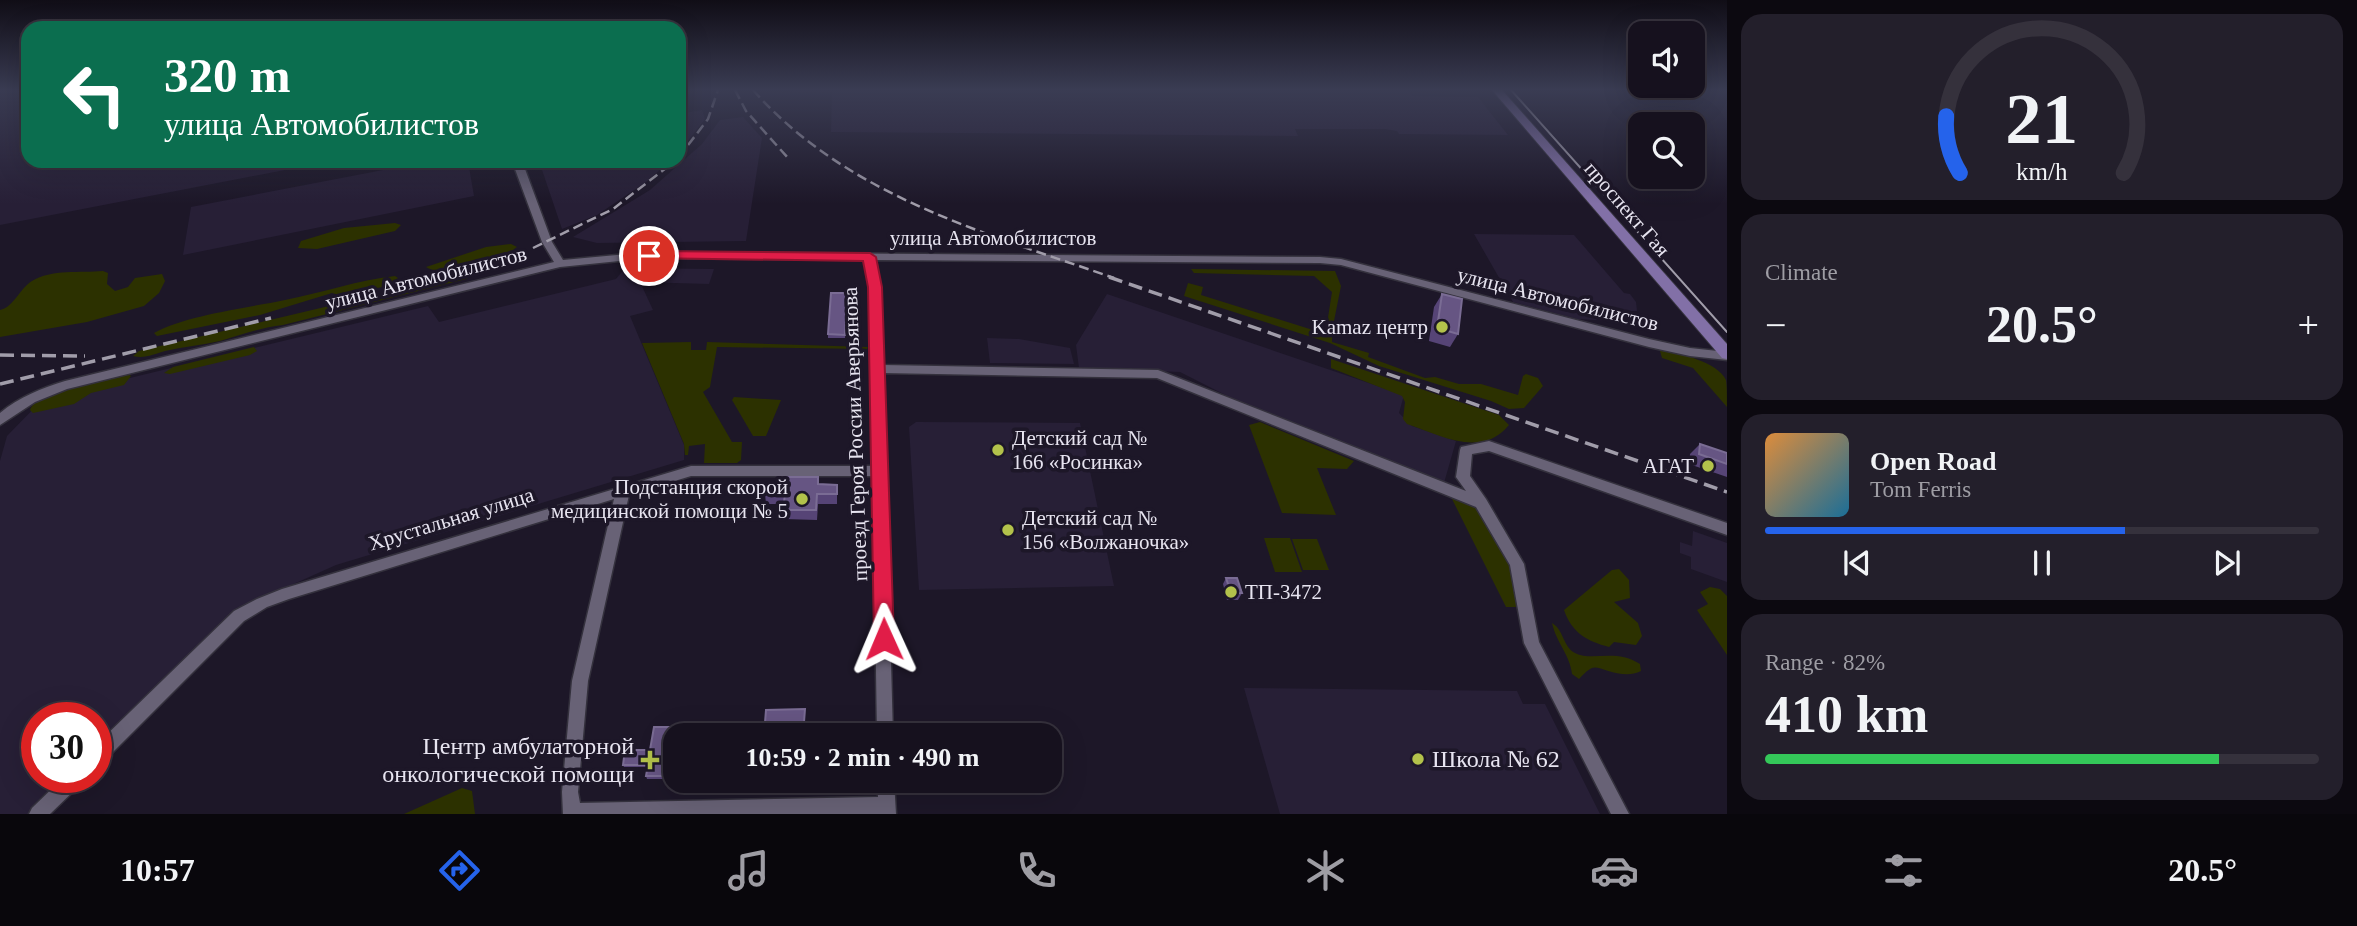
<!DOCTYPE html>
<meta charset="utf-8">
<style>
:root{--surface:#16111e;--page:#231f2b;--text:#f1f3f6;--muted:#9e9da4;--line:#35313c;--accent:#2563eb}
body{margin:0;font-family:Georgia,serif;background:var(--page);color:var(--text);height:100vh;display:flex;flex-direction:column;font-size:26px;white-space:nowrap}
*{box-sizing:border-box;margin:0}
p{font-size:23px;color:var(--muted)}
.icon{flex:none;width:38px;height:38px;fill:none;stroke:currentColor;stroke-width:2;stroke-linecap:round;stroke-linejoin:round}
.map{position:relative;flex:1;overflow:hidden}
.details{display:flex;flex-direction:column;gap:14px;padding:14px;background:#0c0910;width:630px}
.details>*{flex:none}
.guide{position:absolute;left:21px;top:21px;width:665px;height:147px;border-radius:21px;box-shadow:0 7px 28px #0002,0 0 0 2px var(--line);background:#0b6e4f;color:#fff;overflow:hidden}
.buttons{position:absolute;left:1628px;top:21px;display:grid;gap:14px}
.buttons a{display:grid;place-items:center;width:77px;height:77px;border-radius:14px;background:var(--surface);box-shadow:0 7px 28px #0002,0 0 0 2px var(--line);font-size:35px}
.speed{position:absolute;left:21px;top:702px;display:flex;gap:14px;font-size:35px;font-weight:700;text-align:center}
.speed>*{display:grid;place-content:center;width:91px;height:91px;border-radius:50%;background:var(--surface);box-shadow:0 7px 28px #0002,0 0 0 2px var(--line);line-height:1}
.speed .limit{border:10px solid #d22;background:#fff;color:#111}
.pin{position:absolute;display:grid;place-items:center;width:60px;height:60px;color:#fff;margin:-30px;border:4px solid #fff;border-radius:50%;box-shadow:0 2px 7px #0007}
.me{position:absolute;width:77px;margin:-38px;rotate:359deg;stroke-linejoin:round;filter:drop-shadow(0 0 5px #0008)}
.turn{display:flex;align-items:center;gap:24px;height:147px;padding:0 28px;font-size:32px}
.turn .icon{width:91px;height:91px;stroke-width:2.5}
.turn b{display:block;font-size:49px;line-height:60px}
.big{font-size:52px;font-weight:700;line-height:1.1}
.details .tile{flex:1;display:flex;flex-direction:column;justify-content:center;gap:10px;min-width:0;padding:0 24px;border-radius:21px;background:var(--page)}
.details .dial{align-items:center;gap:0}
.dial svg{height:182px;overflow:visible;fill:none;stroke:var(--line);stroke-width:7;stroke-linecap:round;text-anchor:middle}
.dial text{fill:var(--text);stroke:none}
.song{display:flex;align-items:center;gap:21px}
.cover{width:84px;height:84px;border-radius:10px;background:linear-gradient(135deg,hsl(30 70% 55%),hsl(200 70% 35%))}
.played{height:7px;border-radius:4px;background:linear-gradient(90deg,var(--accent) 65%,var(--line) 65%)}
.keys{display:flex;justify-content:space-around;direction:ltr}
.heat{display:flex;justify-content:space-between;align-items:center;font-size:38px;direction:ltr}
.charge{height:10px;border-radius:5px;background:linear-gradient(90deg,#34c759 82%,var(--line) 0)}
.trip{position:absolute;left:663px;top:723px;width:399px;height:70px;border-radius:21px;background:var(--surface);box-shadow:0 7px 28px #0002,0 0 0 2px var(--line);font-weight:700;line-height:70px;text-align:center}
.menu{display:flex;height:112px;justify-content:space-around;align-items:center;background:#09070c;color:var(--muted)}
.menu .icon{width:49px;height:49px}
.menu .on{color:var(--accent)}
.menu b{font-size:32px;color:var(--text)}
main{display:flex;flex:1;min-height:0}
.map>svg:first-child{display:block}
</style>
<main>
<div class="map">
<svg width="1727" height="814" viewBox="0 0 1727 814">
<rect width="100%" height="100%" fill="#1d1728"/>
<g fill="#271f36">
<polygon points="0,90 28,90 28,161 331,161 0,225"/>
<polygon points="790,90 1408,90 1413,96 1478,97 1508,135 1399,134 1397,131 1385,129 1295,129 1298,136 831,132 832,92 793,92"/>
<polygon points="702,110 705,119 679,152 679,114"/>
<polygon points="743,117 762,138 746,241 597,243 573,237 650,190 702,144 720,120"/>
<polygon points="430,161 468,161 474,196 183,255 191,207"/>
<polygon points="539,161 670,161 646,182 597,215 562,229"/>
<polygon points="1474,234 1574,235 1624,293 1630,294 1636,302 1637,311 1606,311 1613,321 1577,319 1513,302"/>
<polygon points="625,268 714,269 709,284 640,282 653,310 630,316 684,445 684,460 336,565 242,607 96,749 96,718 37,718 37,777 68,777 30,814 0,814 0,461 7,436 43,399 428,306 439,322 616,279"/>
<polygon points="1107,294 1404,395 1399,413 1412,426 1456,441 1444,483 1257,411 1180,372 1079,368 1076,345"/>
<polygon points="987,338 1019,339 1070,348 1074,364 990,363"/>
<polygon points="916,422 1080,423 1114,586 919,590 909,427"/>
<polygon points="1693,531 1727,543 1727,582 1691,569 1691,557 1680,553 1680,542 1692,546"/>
<polygon points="1244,688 1517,691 1523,704 1545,704 1600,814 1280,814"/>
</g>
<g fill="#2c3100">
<polygon points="395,223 401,225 395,231 317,249 298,248 301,241 344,228"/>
<path d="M 511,244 L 517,247 C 501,259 443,279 426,267 L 486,247 Z"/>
<path d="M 479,267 L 488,267 L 466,279 L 283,325 C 262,327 241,335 220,341 C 202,345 183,347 165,351 C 154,354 145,359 133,356 L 139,351 L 460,275 Z"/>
<polygon points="1191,269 1335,271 1341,286 1333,326 1327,324 1332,292 1314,276 1194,273"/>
<path d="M 103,271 L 108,273 L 107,284 L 115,291 L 128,287 L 135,278 L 162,274 L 165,281 L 159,293 L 144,306 L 87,322 L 0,337 L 0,310 C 14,307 19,289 32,281 C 51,269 81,273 103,271 Z"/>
<path d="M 395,276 L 398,278 L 388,286 L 339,295 L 332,293 L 260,315 L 157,336 L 154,333 C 187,315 247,308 285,300 C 322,293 357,280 395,276 Z"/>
<polygon points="1188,283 1203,287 1201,295 1332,336 1332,342 1369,353 1368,357 1425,378 1435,377 1459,384 1481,384 1518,395 1523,376 1526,374 1538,378 1543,386 1524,408 1509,409 1491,401 1379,366 1330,343 1184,296"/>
<polygon points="691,342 691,350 706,350 707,342 868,347 867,349 717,347 710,387 703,392 732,442 742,442 741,460 737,463 704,463 705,444 689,446 688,455 685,455 684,444 642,343"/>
<polygon points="254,347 257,351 250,355 170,374 164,373 173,367"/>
<path d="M 1662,349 C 1680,354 1718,362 1726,380 C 1727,386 1727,399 1727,407 L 1693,368 L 1662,358 L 1660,351 Z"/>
<path d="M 1331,359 L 1499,415 L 1509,425 C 1481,459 1440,435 1407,424 L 1403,419 L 1405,402 L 1402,396 L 1331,368 Z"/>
<path d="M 128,374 L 131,376 L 124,385 L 91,393 L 74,404 L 33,413 L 30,410 C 38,389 106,378 128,374 Z"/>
<polygon points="734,397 781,400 766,436 753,436 732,400"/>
<polygon points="1260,422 1354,461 1347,469 1317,468 1336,515 1282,513 1249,425"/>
<polygon points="1450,495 1479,504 1513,563 1522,607 1506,607"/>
<polygon points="1264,538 1290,538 1302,572 1275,572"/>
<polygon points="1292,539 1317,539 1329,570 1303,570"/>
<path d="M 1619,569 L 1629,580 L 1630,598 L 1614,602 L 1638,623 L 1642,636 L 1636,645 L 1614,642 L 1609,647 C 1587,641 1572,633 1564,610 L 1612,570 Z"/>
<polygon points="1710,587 1720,589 1727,596 1727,655 1697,610 1708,604 1700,592"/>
<path d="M 1552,623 C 1564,630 1563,647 1575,653 C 1593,662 1615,648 1640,664 L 1641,671 C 1621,681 1599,664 1592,668 C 1587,670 1582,676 1579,679 L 1572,674 C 1570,655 1556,642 1552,623 Z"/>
<polygon points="462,788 472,791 475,814 404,814"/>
</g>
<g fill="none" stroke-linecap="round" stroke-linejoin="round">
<g stroke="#34313d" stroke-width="3">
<g id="minor">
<path d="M 512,161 L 522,161 L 552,242 L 563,260 L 649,252 L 1320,257 L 1341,259 L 1649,339 L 1690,348 L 1727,352 L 1727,360 L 1690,356 L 1649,347 L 1341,265 L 1320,263 L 876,260 L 880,287 L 883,365 L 1158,370 L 1466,491 L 1456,477 L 1460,450 L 1461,447 L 1489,441 L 1727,523 L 1727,535 L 1489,451 L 1472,454 L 1470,476 L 1486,499 L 1524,564 L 1539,642 L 1629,814 L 1611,814 L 1524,643 L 1510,565 L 1476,507 L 1157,378 L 883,373 L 893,735 L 877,735 L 873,476 L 691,476 L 629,495 L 588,681 L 578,792 L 580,803 L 878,797 L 878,780 L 894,780 L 896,814 L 563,814 L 562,792 L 572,681 L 614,499 L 289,599 L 267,607 L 244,621 L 102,763 L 96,765 L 96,745 L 234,611 L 257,599 L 282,589 L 691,466 L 873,466 L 870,287 L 865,260 L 649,258 L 560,267 L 67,389 L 35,402 L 0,425 L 0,413 C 19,397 42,388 65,381 L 554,262 L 542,242 Z"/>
<polygon points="64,777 84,777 82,783 50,814 29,814 32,808"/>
</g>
</g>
<g stroke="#34313d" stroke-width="2">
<polygon id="major" points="1492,90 1502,90 1727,344 1727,359 1722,358"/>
</g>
<use href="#minor" fill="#686276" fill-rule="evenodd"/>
<use href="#major" fill="#8270a7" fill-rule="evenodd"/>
<polyline stroke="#a19daa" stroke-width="2" points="1511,90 1727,332"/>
<g stroke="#a19daa" stroke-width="2.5" stroke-dasharray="10 5" stroke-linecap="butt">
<polyline points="735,90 746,111 788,158"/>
<path d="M 753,90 C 847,196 985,233 1114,278"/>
<polyline points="679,157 708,119 718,90"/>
<polyline points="533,248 613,209 675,161"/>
</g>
<g stroke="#a19daa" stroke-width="3.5" stroke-dasharray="14 7" stroke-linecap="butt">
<polyline points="1109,277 1727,492"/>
<polyline points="0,355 85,356"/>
<polyline points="0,384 271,318"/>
</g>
</g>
<g fill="#564476">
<polygon points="848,293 845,338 828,338 828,334"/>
<polygon points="1442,294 1458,334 1450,347 1429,341 1434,307"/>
<polygon points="1700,444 1727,453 1727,477 1689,464 1690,454"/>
<polygon points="818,477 818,484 837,485 837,504 818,504 817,520 784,519 784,504 766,504 765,494"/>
<polygon points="1226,578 1242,593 1238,600 1227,600 1223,584"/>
<polygon points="654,727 692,727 692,735 676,735 676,779 647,779 646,776 648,767 624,767 623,765 625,750 650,750"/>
<polygon points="740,780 829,780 829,781 740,782"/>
</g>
<g fill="#665583" stroke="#7a6c94" stroke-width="2">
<polygon points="831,293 848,293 845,335 828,334"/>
<polygon points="1442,294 1462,299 1458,334 1437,328"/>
<polygon points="1700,444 1727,453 1727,464 1699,454"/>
<polygon points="786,477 818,477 818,484 837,485 837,494 817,494 816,510 783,510 785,494 765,494 766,484 786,484"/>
<polygon points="1226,578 1237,578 1242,593 1231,593"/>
<polygon points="805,709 804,722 817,722 817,733 821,733 821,735 764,735 766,710"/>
<polygon points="654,727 692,727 691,735 676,735 676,776 646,776 648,765 623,765 625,750 650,750"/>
</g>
<linearGradient id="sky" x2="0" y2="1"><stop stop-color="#100d16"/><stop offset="0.44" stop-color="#3a3c53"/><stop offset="1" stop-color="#3a3c53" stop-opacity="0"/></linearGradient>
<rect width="1727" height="204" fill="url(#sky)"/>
<polygon fill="#e11d48" stroke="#92132f" stroke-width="2" points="649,251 870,253 876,257 882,287 894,639 891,645 884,648 877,645 874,639 868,287 863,261 644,258 644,253"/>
<g fill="#b3c24b" stroke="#1d1728" stroke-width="2.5">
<circle cx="1442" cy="327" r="7"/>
<circle cx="998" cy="450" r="7"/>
<circle cx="1708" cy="466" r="7"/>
<circle cx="802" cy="499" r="7"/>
<circle cx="1008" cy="530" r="7"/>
<circle cx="1231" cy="592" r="7"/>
<circle cx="1418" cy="759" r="7"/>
<path d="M646.5 749.5h7v7h7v7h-7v7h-7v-7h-7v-7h7z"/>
</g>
<g text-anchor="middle" stroke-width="7" stroke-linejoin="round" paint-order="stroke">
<g font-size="21" fill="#e7e4f0" stroke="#1d1728">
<text transform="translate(1627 209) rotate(49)" y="7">проспект Гая</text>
<text x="993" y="245">улица Автомобилистов</text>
<text transform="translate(426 278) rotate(-14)" y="7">улица Автомобилистов</text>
<text transform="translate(1558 299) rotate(14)" y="7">улица Автомобилистов</text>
<text transform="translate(855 434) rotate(-92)" y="7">проезд Героя России Аверьянова</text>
<text transform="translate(451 519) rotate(-17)" y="7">Хрустальная улица</text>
</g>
<g font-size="21" fill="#e7e4f0" stroke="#1d1728" text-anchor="end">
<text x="1428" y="334">Kamaz центр</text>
<text x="1012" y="445" text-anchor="start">Детский сад №<tspan x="1012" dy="24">166 «Росинка»</tspan></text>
<text x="1694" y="473">АГАТ</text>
<text x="788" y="494">Подстанция скорой<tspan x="788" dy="24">медицинской помощи № 5</tspan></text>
<text x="1022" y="525" text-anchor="start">Детский сад №<tspan x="1022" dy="24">156 «Волжаночка»</tspan></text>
<text x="1245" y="599" text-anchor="start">ТП-3472</text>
</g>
<g font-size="24" fill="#e7e4f0" stroke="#1d1728" text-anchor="end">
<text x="634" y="754">Центр амбулаторной<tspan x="634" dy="28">онкологической помощи</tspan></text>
<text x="1432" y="767" text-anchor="start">Школа № 62</text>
</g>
</g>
</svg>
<div class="buttons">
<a><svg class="icon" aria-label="sound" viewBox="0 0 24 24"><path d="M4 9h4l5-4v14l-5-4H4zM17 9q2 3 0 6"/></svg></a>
<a><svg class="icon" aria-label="search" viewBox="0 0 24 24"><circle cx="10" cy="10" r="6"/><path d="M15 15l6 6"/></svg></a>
</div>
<div class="speed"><div class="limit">30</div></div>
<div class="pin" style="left:649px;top:256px;background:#d93025"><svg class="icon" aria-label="arrive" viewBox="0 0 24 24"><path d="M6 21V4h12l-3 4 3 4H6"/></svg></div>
<svg class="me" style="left:884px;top:639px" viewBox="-20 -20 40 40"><path d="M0-17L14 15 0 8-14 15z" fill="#e11d48" stroke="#fff" stroke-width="4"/></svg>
<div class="trip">10:59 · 2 min · 490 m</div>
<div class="guide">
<div class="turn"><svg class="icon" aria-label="left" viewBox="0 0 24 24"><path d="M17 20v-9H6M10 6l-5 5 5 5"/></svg><div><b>320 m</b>улица Автомобилистов</div></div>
</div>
</div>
<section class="details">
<div class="tile dial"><svg viewBox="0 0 100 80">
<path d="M14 69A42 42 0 1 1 86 69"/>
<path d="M14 69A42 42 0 0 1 8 44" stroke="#2563eb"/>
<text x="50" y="56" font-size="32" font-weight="700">21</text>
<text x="50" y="72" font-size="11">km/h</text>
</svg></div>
<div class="tile"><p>Climate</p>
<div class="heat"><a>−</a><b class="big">20.5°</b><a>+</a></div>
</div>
<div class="tile">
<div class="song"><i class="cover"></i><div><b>Open Road</b><p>Tom Ferris</p></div></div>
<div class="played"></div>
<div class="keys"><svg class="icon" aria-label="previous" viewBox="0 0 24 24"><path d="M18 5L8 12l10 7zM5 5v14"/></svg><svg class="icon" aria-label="pause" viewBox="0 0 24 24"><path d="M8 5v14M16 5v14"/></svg><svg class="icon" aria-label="next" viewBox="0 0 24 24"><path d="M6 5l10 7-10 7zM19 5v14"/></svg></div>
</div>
<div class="tile"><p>Range · 82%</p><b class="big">410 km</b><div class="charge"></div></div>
</section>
</main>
<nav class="menu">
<b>10:57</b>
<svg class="icon on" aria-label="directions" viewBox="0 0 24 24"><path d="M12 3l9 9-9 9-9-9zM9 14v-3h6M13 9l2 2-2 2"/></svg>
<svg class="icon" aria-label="music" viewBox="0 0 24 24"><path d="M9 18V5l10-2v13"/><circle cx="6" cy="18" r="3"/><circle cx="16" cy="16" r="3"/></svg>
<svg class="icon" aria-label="phone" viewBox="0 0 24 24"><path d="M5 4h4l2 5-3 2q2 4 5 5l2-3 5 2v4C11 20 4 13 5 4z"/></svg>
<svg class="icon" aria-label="climate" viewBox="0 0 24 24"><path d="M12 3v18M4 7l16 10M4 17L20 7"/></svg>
<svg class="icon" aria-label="car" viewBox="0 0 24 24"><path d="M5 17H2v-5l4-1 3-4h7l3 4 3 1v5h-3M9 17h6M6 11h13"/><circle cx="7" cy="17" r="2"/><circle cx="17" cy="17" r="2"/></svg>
<svg class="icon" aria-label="filters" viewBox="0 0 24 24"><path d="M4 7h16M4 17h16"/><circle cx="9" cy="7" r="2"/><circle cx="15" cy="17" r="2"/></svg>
<b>20.5°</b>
</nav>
